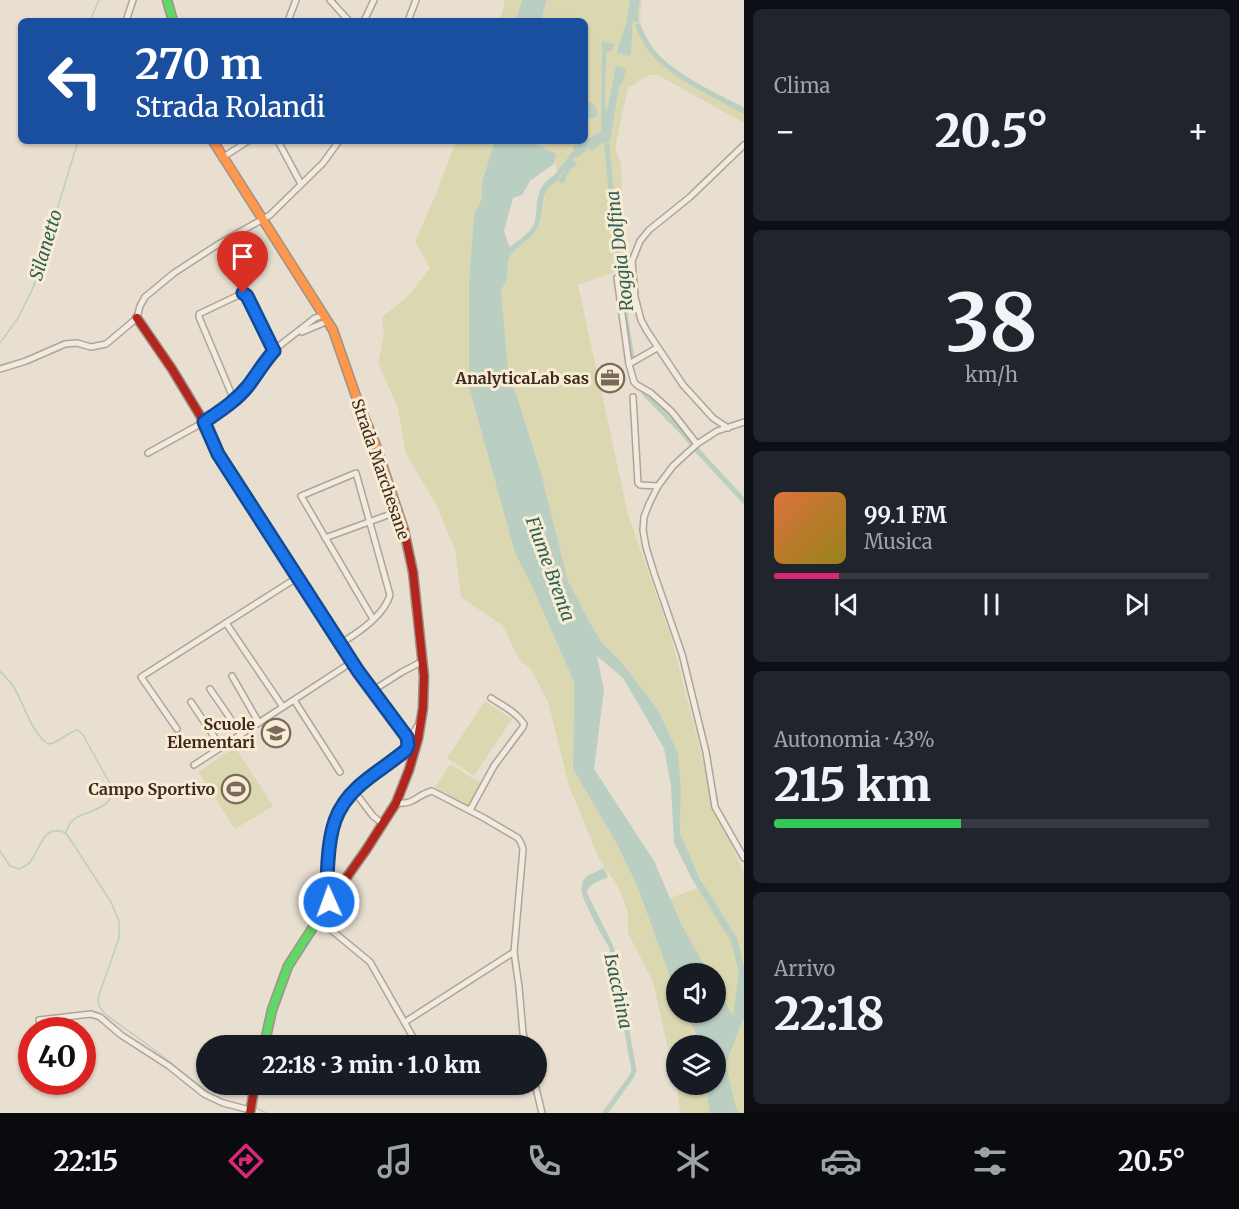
<!DOCTYPE html>
<html lang="it">
<meta charset="utf-8">
<style>
:root{--surface:#171b24;--page:#20242c;--text:#f1f3f6;--muted:#9ea1a6;--line:#363941;--accent:#db2777}
body{margin:0;font-family:Merriweather,serif;background:var(--page);color:var(--text);height:100vh;display:flex;flex-direction:column;font-size:22px;white-space:nowrap}
*{box-sizing:border-box;margin:0}
p{font-size:20px;color:var(--muted)}
.icon{flex:none;width:33px;height:33px;fill:none;stroke:currentColor;stroke-width:2;stroke-linecap:round;stroke-linejoin:round}
.map{position:relative;flex:1;overflow:hidden}
.side{display:flex;flex-direction:column;gap:9px;padding:9px;background:#0d0f14;width:495px}
.side>*{flex:none}
.hud{position:absolute;left:18px;top:18px;width:570px;height:126px;border-radius:9px;box-shadow:0 2px 4px #0004;background:#1a4fa0;color:#fff;overflow:hidden}
.fabs{position:absolute;left:666px;top:963px;display:grid;gap:12px}
.fabs a{display:grid;place-items:center;width:60px;height:60px;border-radius:50%;background:var(--surface);box-shadow:0 2px 4px #0004;font-size:30px}
.speed{position:absolute;left:18px;top:1017px;display:flex;gap:12px;font-size:30px;font-weight:700;text-align:center}
.speed>*{display:grid;place-content:center;width:78px;height:78px;border-radius:50%;background:var(--surface);box-shadow:0 2px 4px #0004;line-height:1}
.speed .limit{border:9px solid #d22;background:#fff;color:#111}
.pin{position:absolute;display:grid;place-items:center;width:51px;height:51px;color:#fff;margin:-62px -26px;border-radius:50% 50% 50% 0;rotate:-45deg;box-shadow:0 0 6px #0007}
.pin .icon{rotate:45deg}
.me{position:absolute;width:66px;margin:-33px;rotate:358deg;stroke-linejoin:round;filter:drop-shadow(0 0 4px #0008)}
.turn{display:flex;align-items:center;gap:21px;height:126px;padding:0 18px;font-size:27px}
.turn .icon{width:78px;height:78px;stroke-width:2.5}
.turn b{display:block;font-size:42px;line-height:51px}
.big{font-size:45px;font-weight:800;line-height:1.1}
.side .tile{flex:1;display:flex;flex-direction:column;justify-content:center;gap:9px;min-width:0;padding:0 21px;border-radius:9px;background:var(--page)}
.side .dial{align-items:center;gap:0}
.dial b{font-size:78px;line-height:1}
.song{display:flex;align-items:center;gap:18px}
.cover{width:72px;height:72px;border-radius:9px;background:linear-gradient(135deg,hsl(20 70% 55%),hsl(50 70% 35%))}
.played{height:6px;border-radius:3px;background:linear-gradient(90deg,var(--accent) 15%,var(--line) 15%)}
.keys{display:flex;justify-content:space-around;direction:ltr}
.heat{display:flex;justify-content:space-between;align-items:center;font-size:33px;direction:ltr}
.charge{height:9px;border-radius:4px;background:linear-gradient(90deg,#34c759 43%,var(--line) 0)}
.trip{position:absolute;left:196px;top:1035px;width:351px;height:60px;border-radius:30px;background:var(--surface);box-shadow:0 2px 4px #0004;font-weight:800;line-height:60px;text-align:center}
.tabs{display:flex;height:96px;justify-content:space-around;align-items:center;background:#090b0e;color:var(--muted)}
.tabs .icon{width:42px;height:42px}
.tabs .active{color:var(--accent)}
.tabs b{font-size:27px;color:var(--text)}
main{display:flex;flex:1;min-height:0}
.map>svg:first-child{display:block}
</style>
<main>
<div class="map">
<svg width="744" height="1113" viewBox="0 0 744 1113">
<rect width="100%" height="100%" fill="#e8dfd0"/>
<g fill="#dbd8b1" fill-rule="evenodd">
<polygon points="505,0 522,0 516,21 500,21"/>
<path d="M 547,0 L 642,0 C 641,7 639,16 641,24 C 648,66 710,89 744,107 L 744,123 L 658,75 L 649,75 L 628,88 L 615,148 L 621,164 L 623,241 L 627,267 L 578,285 L 628,514 L 671,637 L 702,756 L 711,799 L 744,873 L 744,1113 L 680,1113 L 678,1094 L 653,982 L 628,933 L 628,912 L 618,886 L 600,861 L 569,786 L 548,702 L 532,671 L 518,658 L 503,626 L 461,597 L 455,550 L 437,506 L 406,454 L 398,408 L 378,363 L 384,335 L 382,317 L 407,297 L 430,268 L 415,242 L 436,194 L 456,141 L 495,141 L 482,182 L 482,198 L 474,215 L 469,282 L 469,387 L 515,553 L 531,584 L 574,682 L 573,769 L 617,844 L 638,888 L 645,907 L 704,886 L 680,833 L 681,788 L 678,753 L 658,710 L 622,663 L 602,643 L 588,619 L 568,581 L 541,473 L 508,368 L 501,291 C 503,287 506,283 507,278 C 508,270 507,263 511,256 C 516,246 531,240 537,230 C 547,212 537,192 558,181 C 558,171 554,164 556,154 L 531,141 L 585,141 L 585,21 L 542,21 L 544,9 ZM 676,974 L 716,974 L 716,1012 L 676,1012 ZM 676,1046 L 716,1046 L 716,1084 L 676,1084 Z"/>
<polygon points="485,701 512,719 474,776 447,758"/>
<polygon points="235,747 273,806 235,829 198,772"/>
<polygon points="450,764 482,784 468,807 435,787"/>
</g>
<g fill="#bacec1">
<polygon points="522,0 547,0 544,9 542,21 516,21"/>
<path d="M 630,0 L 640,0 L 638,13 L 638,22 L 634,22 L 633,19 C 631,32 633,44 630,56 L 617,53 L 619,44 L 626,25 Z"/>
<polygon points="602,42 614,44 612,50 609,51 606,53 605,103 607,112 616,66 626,68 623,81 619,87 610,141 602,143 592,151 589,148 577,158 575,155 575,152 573,147 601,132"/>
<path d="M 591,102 C 597,106 599,113 595,118 L 592,119 L 587,116 L 587,107 L 588,104 Z"/>
<path d="M 495,141 L 531,141 L 556,154 L 554,164 L 530,181 L 522,195 L 513,198 L 504,231 L 509,246 L 511,246 C 519,240 531,232 535,222 C 536,219 535,216 536,213 C 538,193 539,183 558,173 L 559,180 L 565,171 L 565,164 L 572,158 L 577,164 L 569,171 L 563,184 L 558,181 C 537,191 546,210 538,227 C 532,240 517,245 511,255 C 507,261 508,270 507,278 C 506,282 503,287 501,291 L 508,368 L 541,473 L 568,581 L 588,619 L 602,643 L 622,663 L 658,710 L 678,753 L 681,788 L 680,833 L 700,879 L 737,938 L 744,967 L 744,1020 L 742,1020 L 726,1065 L 736,1108 L 739,1113 L 710,1113 L 706,1085 L 716,1084 L 716,1046 L 700,1045 L 698,1037 L 686,1013 L 716,1012 L 716,986 L 733,1016 L 739,973 L 731,941 L 692,879 L 674,843 L 671,786 L 664,748 L 623,678 L 597,656 L 604,690 L 594,769 L 654,861 L 682,926 L 709,973 L 676,974 L 676,993 L 638,888 L 617,844 L 573,769 L 574,682 L 531,584 L 515,553 L 469,387 L 469,282 L 474,215 L 482,198 L 482,182 Z"/>
<path d="M 604,868 L 608,877 C 600,881 589,883 587,893 L 613,945 L 614,956 L 595,923 L 583,897 L 581,889 L 583,881 L 587,876 Z"/>
</g>
<g fill="none" stroke-linecap="round" stroke-linejoin="round">
<g stroke="#bacec1" stroke-width="1.5">
<polyline points="90,21 99,0"/>
<polyline points="0,343 18,318 33,288 78,141"/>
<path d="M 0,671 C 4,676 9,680 13,686 C 25,705 30,731 48,744 C 60,743 66,732 78,730 L 83,735 L 112,787 L 113,795 L 107,803 L 95,810 L 77,817 L 70,823 L 66,832"/>
<path d="M 0,851 L 10,866 L 19,869 C 22,867 26,866 28,864 C 41,852 41,822 66,833 L 111,902 L 119,921 L 119,938 L 98,998 L 99,1006 L 105,1014 L 148,1045 L 212,1095"/>
<polyline points="255,1107 266,1113"/>
</g>
<g stroke="#bacec1" stroke-width="5">
<path d="M 638,26 C 642,35 646,43 652,51 C 672,76 716,96 744,111"/>
<path d="M 607,145 C 613,216 620,288 632,358"/>
<polyline points="553,181 574,154 581,150"/>
<polyline points="644,393 683,433 696,449 744,501"/>
<polyline points="605,1113 632,1076 634,1070 612,950"/>
</g>
<g stroke="#aea498" stroke-width="8">
<g id="street">
<polyline points="330,0 349,21"/>
<polyline points="126,21 133,0"/>
<polyline points="288,21 296,0"/>
<polyline points="364,21 374,0"/>
<polyline points="408,21 416,0"/>
<polyline points="278,141 301,184"/>
<polyline points="222,158 248,141"/>
<polyline points="617,278 629,364 634,382 637,385 651,393 672,412 697,444"/>
<polyline points="302,332 328,321"/>
<polyline points="629,364 657,348"/>
<polyline points="0,369 26,361 65,344 77,343 91,347 106,344 137,318 140,306 145,297 174,273 217,245 270,215 323,163 339,141"/>
<polyline points="633,397 638,483 640,485 658,486"/>
<polyline points="234,400 199,317 199,314 241,294 245,294 274,351"/>
<polyline points="744,422 717,431 697,444 673,466 658,486 649,504 644,517 643,530 646,547 654,573 682,654 706,752 715,807 744,858"/>
<polyline points="728,428 713,418 694,397 683,385 647,331 641,320 635,297 632,261 640,241 649,230 690,197 744,145"/>
<polyline points="148,453 204,422 232,402 249,385 264,362 279,346 315,318 321,316 326,318"/>
<polyline points="325,538 399,511"/>
<polyline points="226,623 283,707"/>
<path d="M 341,643 C 358,633 384,615 390,595 L 356,473 L 301,496 L 373,619"/>
<polyline points="232,676 259,723"/>
<polyline points="210,689 241,734"/>
<polyline points="372,691 402,672 423,661"/>
<polyline points="294,700 340,772"/>
<polyline points="191,702 221,747"/>
<polyline points="177,729 141,677 298,577"/>
<polyline points="408,741 418,725"/>
<polyline points="194,765 352,662"/>
<polyline points="354,791 373,816 383,824"/>
<path d="M 396,803 C 415,805 416,795 432,791 L 484,818 L 518,838 L 521,843 L 523,849 L 514,952 L 519,987 L 523,1033 L 526,1046"/>
<path d="M 470,810 L 494,766 L 523,727 L 524,724 C 516,712 503,706 491,698"/>
<polyline points="318,919 370,962 418,1046"/>
<polyline points="39,1020 91,1014 100,1017 121,1035 169,1066 204,1094 223,1103 250,1110"/>
<polyline points="405,1022 514,952"/>
<polyline points="535,1084 542,1113"/>
</g>
</g>
<g stroke="#9d9388" stroke-width="11">
<g id="fast">
<polyline points="167,0 173,21"/>
<path d="M 322,615 L 358,671 L 407,737 L 408,741 L 406,750 C 390,763 372,774 357,788 C 325,818 324,861 329,902"/>
<polyline points="264,1046 272,1010 288,966 332,898"/>
</g>
</g>
<g stroke="#9d9388" stroke-width="11">
<polyline id="slow" points="213,141 333,330 358,402 375,443 404,530"/>
</g>
<g stroke="#9d9388" stroke-width="11">
<g id="jam">
<polyline points="137,318 172,369 204,422 218,454 322,615"/>
<polyline points="332,898 366,850 396,803 409,770 418,739 423,708 424,676 413,572 404,530"/>
<polyline points="250,1113 255,1084"/>
</g>
</g>
<use href="#street" stroke="#f0eae1" stroke-width="5"/>
<use href="#fast" stroke="#63d668" stroke-width="8"/>
<use href="#slow" stroke="#ff974d" stroke-width="8"/>
<use href="#jam" stroke="#b3261e" stroke-width="8"/>
</g>
<g fill="none" stroke-linecap="round" stroke-linejoin="round">
<g stroke="#114b97" stroke-width="15">
<path id="route" d="M 243,293 L 247,296 L 274,351 C 264,362 257,374 248,386 C 236,401 220,411 204,422 L 218,454 L 358,671 L 407,737 L 408,745 L 406,750 C 391,763 373,773 358,787 C 335,808 330,830 328,861 C 327,874 327,889 329,902"/>
</g>
<use href="#route" stroke="#1a73e8" stroke-width="10"/>
</g>
<defs>
<g id="office-ring" transform="scale(1.5)"><circle r="9.5" fill="#f9ecd5" stroke="#7a6a5c" stroke-width="1.5"/><path d="M-6-3h4V-5.5h4V-3h4V5H-6ZM-1-4.5V-3h2v-1.5ZM-6 0V1H6V0Z" fill="#7a6a5c"/></g>
<g id="school-ring" transform="scale(1.5)"><circle r="9.5" fill="#f9ecd5" stroke="#7a6a5c" stroke-width="1.5"/><path d="M0-5L7-2L0 1L-7-2ZM-4 1L0 2.5L4 1V4Q0 6-4 4Z" fill="#7a6a5c"/></g>
<g id="stadium-ring" transform="scale(1.5)"><circle r="9.5" fill="#f9ecd5" stroke="#7a6a5c" stroke-width="1.5"/><path d="M0-5a6.5 5 0 1 0 0 10a6.5 5 0 1 0 0-10ZM-3.5-1.8h7v3.6h-7Z" fill="#7a6a5c"/></g>
</defs>
<g fill-rule="evenodd">
<use href="#office-ring" x="610" y="378"/>
<use href="#school-ring" x="276" y="733"/>
<use href="#stadium-ring" x="236" y="789"/>
</g>
<g text-anchor="middle" stroke-width="6" stroke-linejoin="round" paint-order="stroke">
<g font-size="16" font-weight="bold" fill="#3e2b1e" stroke="#f9ecd5" text-anchor="end">
<text x="589" y="384">AnalyticaLab sas</text>
<text x="255" y="730">Scuole<tspan x="255" dy="18">Elementari</tspan></text>
<text x="215" y="795">Campo Sportivo</text>
</g>
<g font-size="16" fill="#3e2b1e" stroke="#f9ecd5">
<text transform="translate(381 469) rotate(71)" y="6">Strada Marchesane</text>
</g>
<g font-size="18" font-style="italic" fill="#2c6058" stroke="#f9ecd5">
<text transform="translate(46 245) rotate(-73)" y="6">Silanetto</text>
<text transform="translate(620 251) rotate(-97)" y="6">Roggia Dolfina</text>
<text transform="translate(550 569) rotate(70)" y="6">Fiume Brenta</text>
<text transform="translate(618 991) rotate(78)" y="6">Isacchina</text>
</g>
</g>
</svg>
<div class="fabs">
<a><svg class="icon" aria-label="sound" viewBox="0 0 24 24"><path d="M4 9h4l5-4v14l-5-4H4zM17 9q2 3 0 6"/></svg></a>
<a><svg class="icon" aria-label="layers" viewBox="0 0 24 24"><path d="M12 4l9 5-9 5-9-5zM3 14l9 5 9-5"/></svg></a>
</div>
<div class="speed"><div class="limit">40</div></div>
<div class="pin" style="left:243px;top:293px;background:#d93025"><svg class="icon" aria-label="arrive" viewBox="0 0 24 24"><path d="M6 21V4h12l-3 4 3 4H6"/></svg></div>
<svg class="me" style="left:329px;top:902px" viewBox="-20 -20 40 40"><circle r="17" fill="#1a73e8" stroke="#fff" stroke-width="3"/><path d="M0-11L8 9 0 5-8 9z" fill="#fff"/></svg>
<div class="trip">22:18 · 3 min · 1.0 km</div>
<div class="hud">
<div class="turn"><svg class="icon" aria-label="left" viewBox="0 0 24 24"><path d="M17 20v-9H6M10 6l-5 5 5 5"/></svg><div><b>270 m</b>Strada Rolandi</div></div>
</div>
</div>
<section class="side">
<div class="tile"><p>Clima</p>
<div class="heat"><a>−</a><b class="big">20.5°</b><a>+</a></div>
</div>
<div class="tile dial"><b>38</b><p>km/h</p></div>
<div class="tile">
<div class="song"><i class="cover"></i><div><b>99.1 FM</b><p>Musica</p></div></div>
<div class="played"></div>
<div class="keys"><svg class="icon" aria-label="previous" viewBox="0 0 24 24"><path d="M18 5L8 12l10 7zM5 5v14"/></svg><svg class="icon" aria-label="pause" viewBox="0 0 24 24"><path d="M8 5v14M16 5v14"/></svg><svg class="icon" aria-label="next" viewBox="0 0 24 24"><path d="M6 5l10 7-10 7zM19 5v14"/></svg></div>
</div>
<div class="tile"><p>Autonomia · 43%</p><b class="big">215 km</b><div class="charge"></div></div>
<div class="tile"><p>Arrivo</p><b class="big">22:18</b></div>
</section>
</main>
<nav class="tabs">
<b>22:15</b>
<svg class="icon active" aria-label="directions" viewBox="0 0 24 24"><path d="M12 3l9 9-9 9-9-9zM9 14v-3h6M13 9l2 2-2 2"/></svg>
<svg class="icon" aria-label="music" viewBox="0 0 24 24"><path d="M9 18V5l10-2v13"/><circle cx="6" cy="18" r="3"/><circle cx="16" cy="16" r="3"/></svg>
<svg class="icon" aria-label="phone" viewBox="0 0 24 24"><path d="M5 4h4l2 5-3 2q2 4 5 5l2-3 5 2v4C11 20 4 13 5 4z"/></svg>
<svg class="icon" aria-label="climate" viewBox="0 0 24 24"><path d="M12 3v18M4 7l16 10M4 17L20 7"/></svg>
<svg class="icon" aria-label="car" viewBox="0 0 24 24"><path d="M5 17H2v-5l4-1 3-4h7l3 4 3 1v5h-3M9 17h6M6 11h13"/><circle cx="7" cy="17" r="2"/><circle cx="17" cy="17" r="2"/></svg>
<svg class="icon" aria-label="filters" viewBox="0 0 24 24"><path d="M4 7h16M4 17h16"/><circle cx="9" cy="7" r="2"/><circle cx="15" cy="17" r="2"/></svg>
<b>20.5°</b>
</nav>
